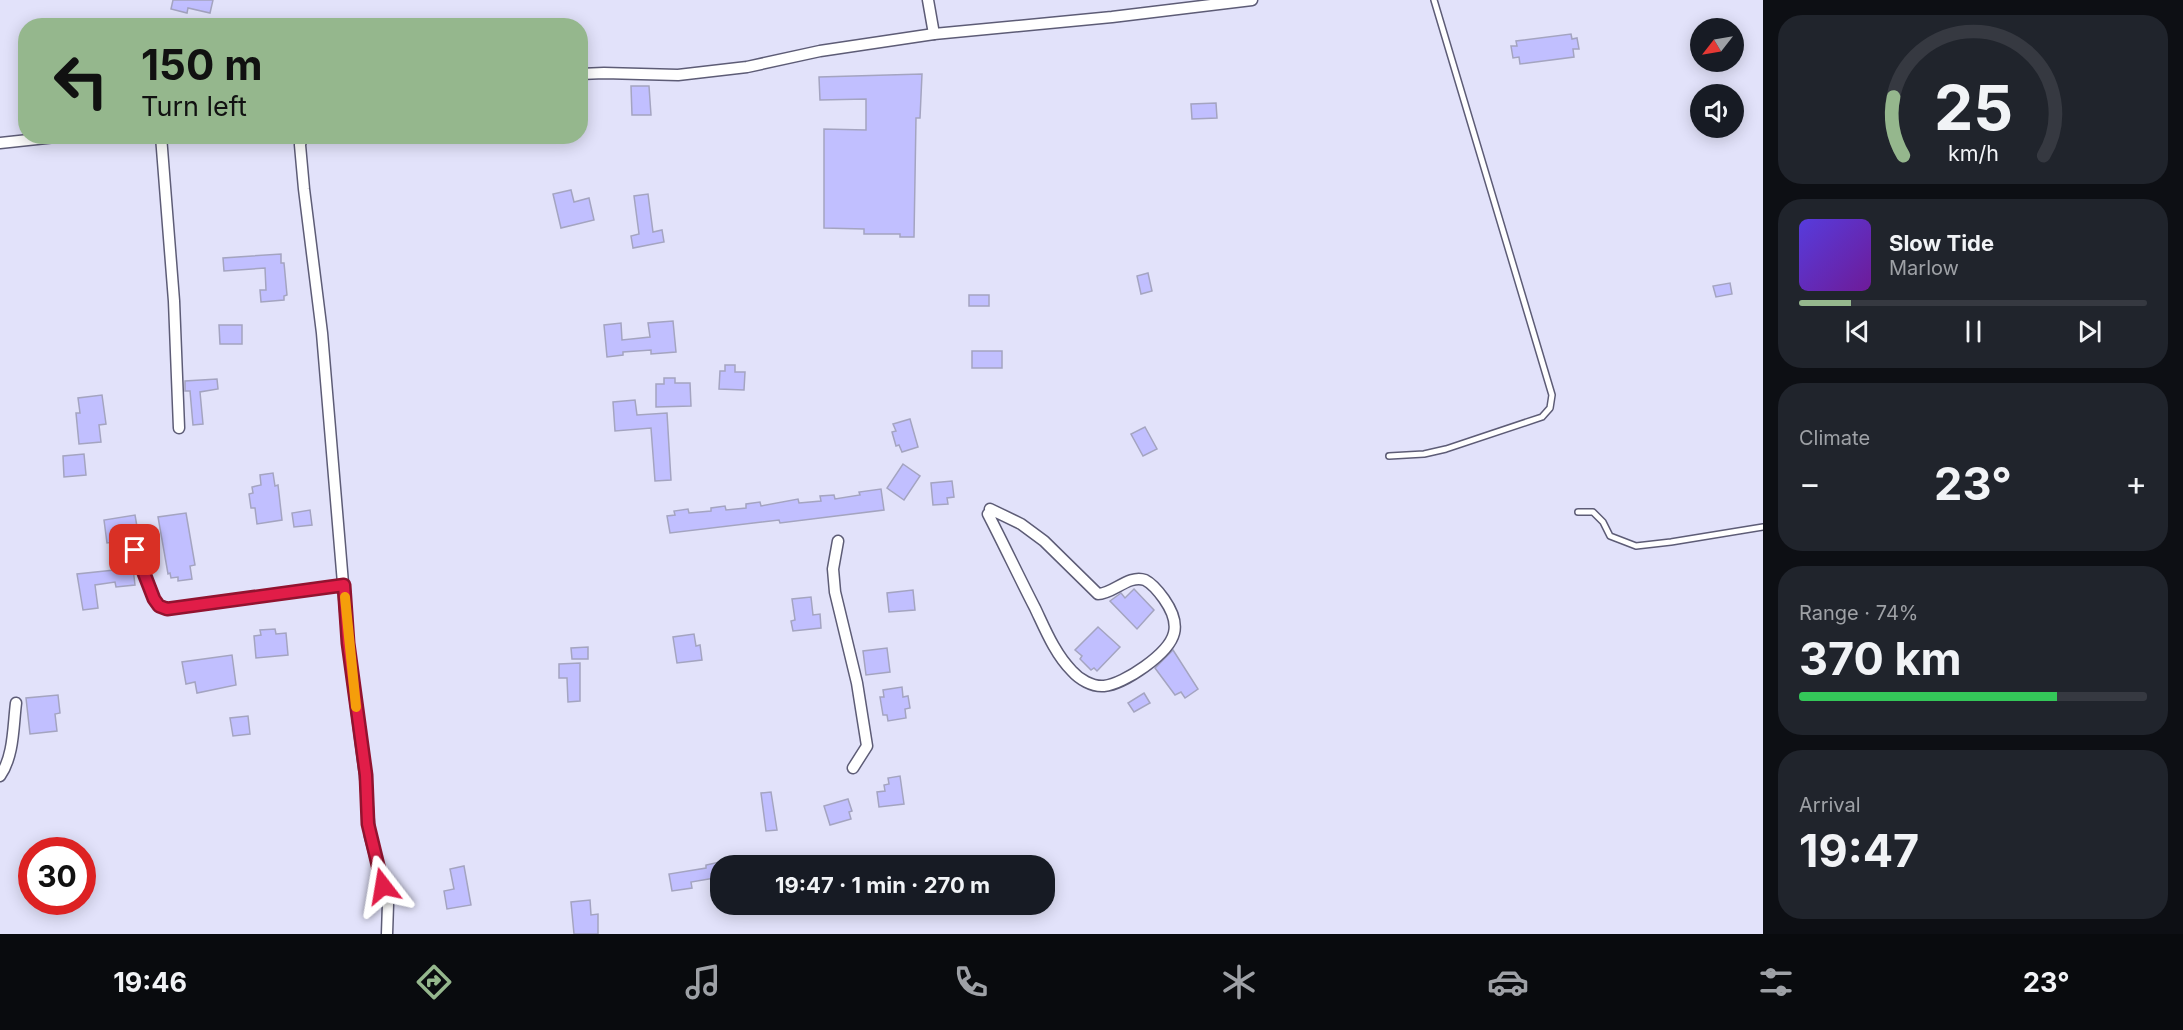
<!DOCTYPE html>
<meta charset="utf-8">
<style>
:root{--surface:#171b24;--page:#20242c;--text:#f1f3f6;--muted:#9ea1a6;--line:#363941;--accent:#95b78d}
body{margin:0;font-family:Inter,sans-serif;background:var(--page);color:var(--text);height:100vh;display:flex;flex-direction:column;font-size:22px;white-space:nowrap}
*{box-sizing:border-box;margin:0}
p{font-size:20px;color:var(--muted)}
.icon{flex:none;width:33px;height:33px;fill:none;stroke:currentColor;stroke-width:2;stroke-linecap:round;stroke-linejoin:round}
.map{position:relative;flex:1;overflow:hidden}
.side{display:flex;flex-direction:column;gap:15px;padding:15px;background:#0d0f14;width:420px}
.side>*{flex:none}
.banner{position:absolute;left:18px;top:18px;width:570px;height:126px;border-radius:24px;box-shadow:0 3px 15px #0003;background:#95b78d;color:#111;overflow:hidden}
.needle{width:39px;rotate:239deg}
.buttons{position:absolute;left:1690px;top:18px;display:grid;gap:12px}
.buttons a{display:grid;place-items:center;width:54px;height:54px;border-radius:50%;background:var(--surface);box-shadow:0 3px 15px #0003;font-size:30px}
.speed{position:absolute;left:18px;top:837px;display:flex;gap:12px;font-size:30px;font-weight:700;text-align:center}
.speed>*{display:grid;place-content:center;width:78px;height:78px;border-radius:50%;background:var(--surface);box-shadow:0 3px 15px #0003;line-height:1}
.speed .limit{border:9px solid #d22;background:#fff;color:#111}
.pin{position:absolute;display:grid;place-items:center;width:51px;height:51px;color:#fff;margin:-26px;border-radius:12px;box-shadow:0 3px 9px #0006}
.me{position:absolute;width:66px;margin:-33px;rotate:346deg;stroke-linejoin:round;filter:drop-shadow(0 0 4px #0008)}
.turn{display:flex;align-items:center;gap:21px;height:126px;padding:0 24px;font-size:27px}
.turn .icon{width:78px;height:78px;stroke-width:2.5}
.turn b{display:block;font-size:42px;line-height:51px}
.big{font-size:45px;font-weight:700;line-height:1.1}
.side .widget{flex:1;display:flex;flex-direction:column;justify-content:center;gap:9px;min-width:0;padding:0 21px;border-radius:24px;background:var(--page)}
.side .dial{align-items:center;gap:0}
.dial svg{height:156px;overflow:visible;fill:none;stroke:var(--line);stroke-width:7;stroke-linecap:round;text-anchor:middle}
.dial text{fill:var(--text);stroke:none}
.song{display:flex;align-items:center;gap:18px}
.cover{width:72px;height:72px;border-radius:9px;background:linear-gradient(135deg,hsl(250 70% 55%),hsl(280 70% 35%))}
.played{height:6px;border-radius:3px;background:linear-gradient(90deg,var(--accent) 15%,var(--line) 15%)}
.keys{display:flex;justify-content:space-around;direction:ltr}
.heat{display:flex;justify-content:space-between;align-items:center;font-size:33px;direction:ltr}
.charge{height:9px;border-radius:4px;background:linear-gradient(90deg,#34c759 74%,var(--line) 0)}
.trip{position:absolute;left:710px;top:855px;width:345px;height:60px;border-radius:24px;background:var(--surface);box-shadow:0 3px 15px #0003;font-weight:700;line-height:60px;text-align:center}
.tab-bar{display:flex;height:96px;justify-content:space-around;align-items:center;background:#090b0e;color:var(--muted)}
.tab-bar .icon{width:42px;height:42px}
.tab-bar .selected{color:var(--accent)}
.tab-bar b{font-size:27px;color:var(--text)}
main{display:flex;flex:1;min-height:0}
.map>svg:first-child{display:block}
</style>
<main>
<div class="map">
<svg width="1763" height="934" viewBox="0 0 1763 934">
<rect width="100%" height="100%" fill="#e2e2fa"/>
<g fill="#c1bfff" stroke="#a4a4c0" stroke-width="1.5">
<polygon points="173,0 213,0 210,13 188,8 187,13 171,9"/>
<polygon points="1571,34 1572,39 1577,38 1579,49 1573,49 1574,57 1520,64 1519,57 1513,58 1511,46 1517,46 1516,41"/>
<polygon points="922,74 920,118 916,118 914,237 900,237 900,234 864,234 864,229 824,228 824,129 866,130 866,99 820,100 819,77"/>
<polygon points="631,86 649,86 651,115 632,115"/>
<polygon points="1216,103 1217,118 1192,119 1191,104"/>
<polygon points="571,190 574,202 589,198 594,220 561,228 553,194"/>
<polygon points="648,194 653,232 662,230 664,242 633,248 631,236 639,234 634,196"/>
<polygon points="281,254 281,263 284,263 287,295 284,296 284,300 261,302 260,290 266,290 265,268 224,271 223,258"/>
<polygon points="1148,273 1152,291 1141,294 1137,276"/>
<polygon points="1730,283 1732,294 1716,297 1713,286"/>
<rect x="969" y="295" width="20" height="11"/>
<polygon points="673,321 676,352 651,354 651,350 623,352 623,355 607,357 604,325 621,323 622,340 650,337 648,323"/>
<polygon points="219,325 242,325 242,344 220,344"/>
<rect x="972" y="351" width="30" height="17"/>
<polygon points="725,365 735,365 735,372 745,372 744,390 719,389 720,371 725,371"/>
<polygon points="664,378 675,378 675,383 690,383 691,406 656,407 656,384 664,384"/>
<polygon points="217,379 218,389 200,392 203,424 193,425 190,391 185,391 185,381"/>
<polygon points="102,395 106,424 99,425 101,442 79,444 76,413 80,413 78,398"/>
<polygon points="635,400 637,415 667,413 671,480 655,481 651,428 615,431 613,402"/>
<polygon points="910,419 918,447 902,452 899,445 896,446 892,432 896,431 893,424"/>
<polygon points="1145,427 1157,449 1143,456 1131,434"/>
<polygon points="84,454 86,475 64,477 63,456"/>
<polygon points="903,464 920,476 904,500 887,488"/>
<polygon points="273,473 275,486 278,485 282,520 257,524 255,508 251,508 249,494 253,493 252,487 261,485 260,475"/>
<polygon points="952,481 954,497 947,498 948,504 933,505 931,483"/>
<polygon points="881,489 884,510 780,523 779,520 670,533 667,516 675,515 674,511 688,509 689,513 711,511 711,508 725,506 726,510 746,508 746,504 760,502 761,506 798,499 799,503 821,501 820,496 834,495 835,499 860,495 859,492"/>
<polygon points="310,510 312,525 294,527 292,513"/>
<polygon points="186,513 195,565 190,566 192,579 178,581 178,577 171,578 170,573 168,574 158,517"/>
<polygon points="135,515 140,544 133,543 129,546 128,540 107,543 104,520"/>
<polygon points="133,568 135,585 116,587 115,582 95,585 98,608 83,610 77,574"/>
<polygon points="1134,589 1154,610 1137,629 1110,601 1121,593 1125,598"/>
<polygon points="913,590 915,610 889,612 887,593"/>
<polygon points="811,597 813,615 820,614 821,628 793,631 791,621 795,620 792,599"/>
<polygon points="1098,627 1120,647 1097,671 1094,668 1091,670 1080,659 1082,656 1075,650"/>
<polygon points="275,629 276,634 286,633 288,655 256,658 254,636 261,635 260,630"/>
<polygon points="694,634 696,646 700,645 702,660 677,663 673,637"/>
<polygon points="588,647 588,659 572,659 571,648"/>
<polygon points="887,648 890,672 866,675 863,651"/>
<polygon points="1173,650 1198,689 1185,698 1181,692 1175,695 1155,668"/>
<polygon points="232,655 236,685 197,693 195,682 186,684 182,662"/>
<polygon points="580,663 580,701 568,702 567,678 559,678 559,664"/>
<polygon points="902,687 903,697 908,696 910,708 905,709 906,718 888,721 887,715 883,715 880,697 884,697 883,690"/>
<polygon points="1144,693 1150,703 1134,712 1128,703"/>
<polygon points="58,695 60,713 55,714 57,731 30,734 26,698"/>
<polygon points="248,716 250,734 233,736 230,718"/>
<polygon points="900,776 904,804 879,807 877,792 885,791 884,785 889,784 888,778"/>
<polygon points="771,792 777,830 766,831 761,793"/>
<polygon points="848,799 852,811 849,812 851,819 830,825 824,806"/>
<polygon points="720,862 720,877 691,882 692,888 672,891 669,874 706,868 706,865"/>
<polygon points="464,866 471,905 447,909 444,891 454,889 450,869"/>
<polygon points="590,900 591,915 598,914 598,934 574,934 571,902"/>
</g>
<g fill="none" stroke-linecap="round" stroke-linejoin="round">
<g stroke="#5d5c76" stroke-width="8">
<g id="lane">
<polyline points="1389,456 1424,454 1446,449 1542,417 1550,408 1552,395 1434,0"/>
<polyline points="1578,512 1593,512 1603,522 1610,536 1636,546 1671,542 1763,527"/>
</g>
</g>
<g stroke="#5d5c76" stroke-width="13">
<g id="street">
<polyline points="928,0 934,34"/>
<polyline points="580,74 604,73 678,75 747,67 820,51 934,34 1112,17 1252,0"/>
<polyline points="161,136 174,301 179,428"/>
<polyline points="302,136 300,145 304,189 322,333 348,643 365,775 370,836 388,904 387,934"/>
<polyline points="0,143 65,136"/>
<path d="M 988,514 C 1004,545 1019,577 1035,608 C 1045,629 1055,654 1072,671 C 1079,679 1092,687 1104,686 C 1124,684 1169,654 1174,633 C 1177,621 1171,609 1164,599 C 1159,592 1153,584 1145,580 C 1129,574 1113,594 1098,594 L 1044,541 L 1021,524 L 990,509"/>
<polyline points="838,541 833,569 835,592 857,683 867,746 853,768"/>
<polyline points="135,550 154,599 159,606 167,609 344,585"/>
<path d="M 0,776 C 14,756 13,727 16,703"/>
</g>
</g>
<use href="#lane" stroke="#fff" stroke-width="5"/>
<use href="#street" stroke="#fff" stroke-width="10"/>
</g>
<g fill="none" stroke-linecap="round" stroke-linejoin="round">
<g stroke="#92132f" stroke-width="15">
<polyline id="route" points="135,550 154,599 159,606 167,609 344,585 348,643 366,775 368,824 383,886"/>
</g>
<use href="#route" stroke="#e11d48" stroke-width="10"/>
<polyline stroke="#f59e0b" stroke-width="10" points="345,597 356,707"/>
</g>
</svg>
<div class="buttons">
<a><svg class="needle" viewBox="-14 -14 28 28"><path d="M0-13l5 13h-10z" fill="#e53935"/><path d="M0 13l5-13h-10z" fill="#9ea1a6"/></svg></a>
<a><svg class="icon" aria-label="sound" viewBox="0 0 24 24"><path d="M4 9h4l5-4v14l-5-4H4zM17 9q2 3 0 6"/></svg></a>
</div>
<div class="speed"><div class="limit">30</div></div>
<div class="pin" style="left:135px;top:550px;background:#d93025"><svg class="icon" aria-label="arrive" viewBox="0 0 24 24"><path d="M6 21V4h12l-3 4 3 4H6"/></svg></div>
<svg class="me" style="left:383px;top:886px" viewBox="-20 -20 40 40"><path d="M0-17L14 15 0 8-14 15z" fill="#e11d48" stroke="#fff" stroke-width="4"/></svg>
<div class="trip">19:47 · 1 min · 270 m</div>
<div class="banner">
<div class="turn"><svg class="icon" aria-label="left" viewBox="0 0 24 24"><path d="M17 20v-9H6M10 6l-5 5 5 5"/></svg><div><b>150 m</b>Turn left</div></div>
</div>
</div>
<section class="side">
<div class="widget dial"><svg viewBox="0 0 100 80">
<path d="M14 69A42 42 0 1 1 86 69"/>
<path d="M14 69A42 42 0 0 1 9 39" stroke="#95b78d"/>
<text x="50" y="56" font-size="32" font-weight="700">25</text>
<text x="50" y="72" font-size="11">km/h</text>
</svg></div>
<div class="widget">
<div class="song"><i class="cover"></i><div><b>Slow Tide</b><p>Marlow</p></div></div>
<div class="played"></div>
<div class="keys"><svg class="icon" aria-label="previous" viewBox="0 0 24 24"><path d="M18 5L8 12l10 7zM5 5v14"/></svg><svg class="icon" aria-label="pause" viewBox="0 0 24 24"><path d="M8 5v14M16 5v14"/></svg><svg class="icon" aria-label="next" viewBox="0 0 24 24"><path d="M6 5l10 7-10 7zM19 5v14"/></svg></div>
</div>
<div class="widget"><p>Climate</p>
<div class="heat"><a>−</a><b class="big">23°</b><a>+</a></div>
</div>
<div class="widget"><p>Range · 74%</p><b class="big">370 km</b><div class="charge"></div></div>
<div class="widget"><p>Arrival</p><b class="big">19:47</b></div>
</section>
</main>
<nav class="tab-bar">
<b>19:46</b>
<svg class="icon selected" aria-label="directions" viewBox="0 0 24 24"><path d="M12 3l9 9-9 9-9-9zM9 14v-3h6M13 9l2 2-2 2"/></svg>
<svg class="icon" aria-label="music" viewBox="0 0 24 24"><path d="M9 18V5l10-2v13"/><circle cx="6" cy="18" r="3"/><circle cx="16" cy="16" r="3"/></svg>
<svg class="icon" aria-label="phone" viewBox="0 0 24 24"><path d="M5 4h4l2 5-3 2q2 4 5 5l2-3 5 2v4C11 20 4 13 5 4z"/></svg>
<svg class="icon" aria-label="climate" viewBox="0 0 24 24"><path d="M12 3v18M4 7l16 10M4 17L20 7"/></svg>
<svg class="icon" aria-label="car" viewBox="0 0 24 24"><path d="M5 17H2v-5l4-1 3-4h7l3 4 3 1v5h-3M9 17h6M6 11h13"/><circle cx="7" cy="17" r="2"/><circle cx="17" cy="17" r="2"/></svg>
<svg class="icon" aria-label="filters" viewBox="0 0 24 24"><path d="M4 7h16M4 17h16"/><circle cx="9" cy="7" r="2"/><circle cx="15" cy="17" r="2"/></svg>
<b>23°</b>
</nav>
